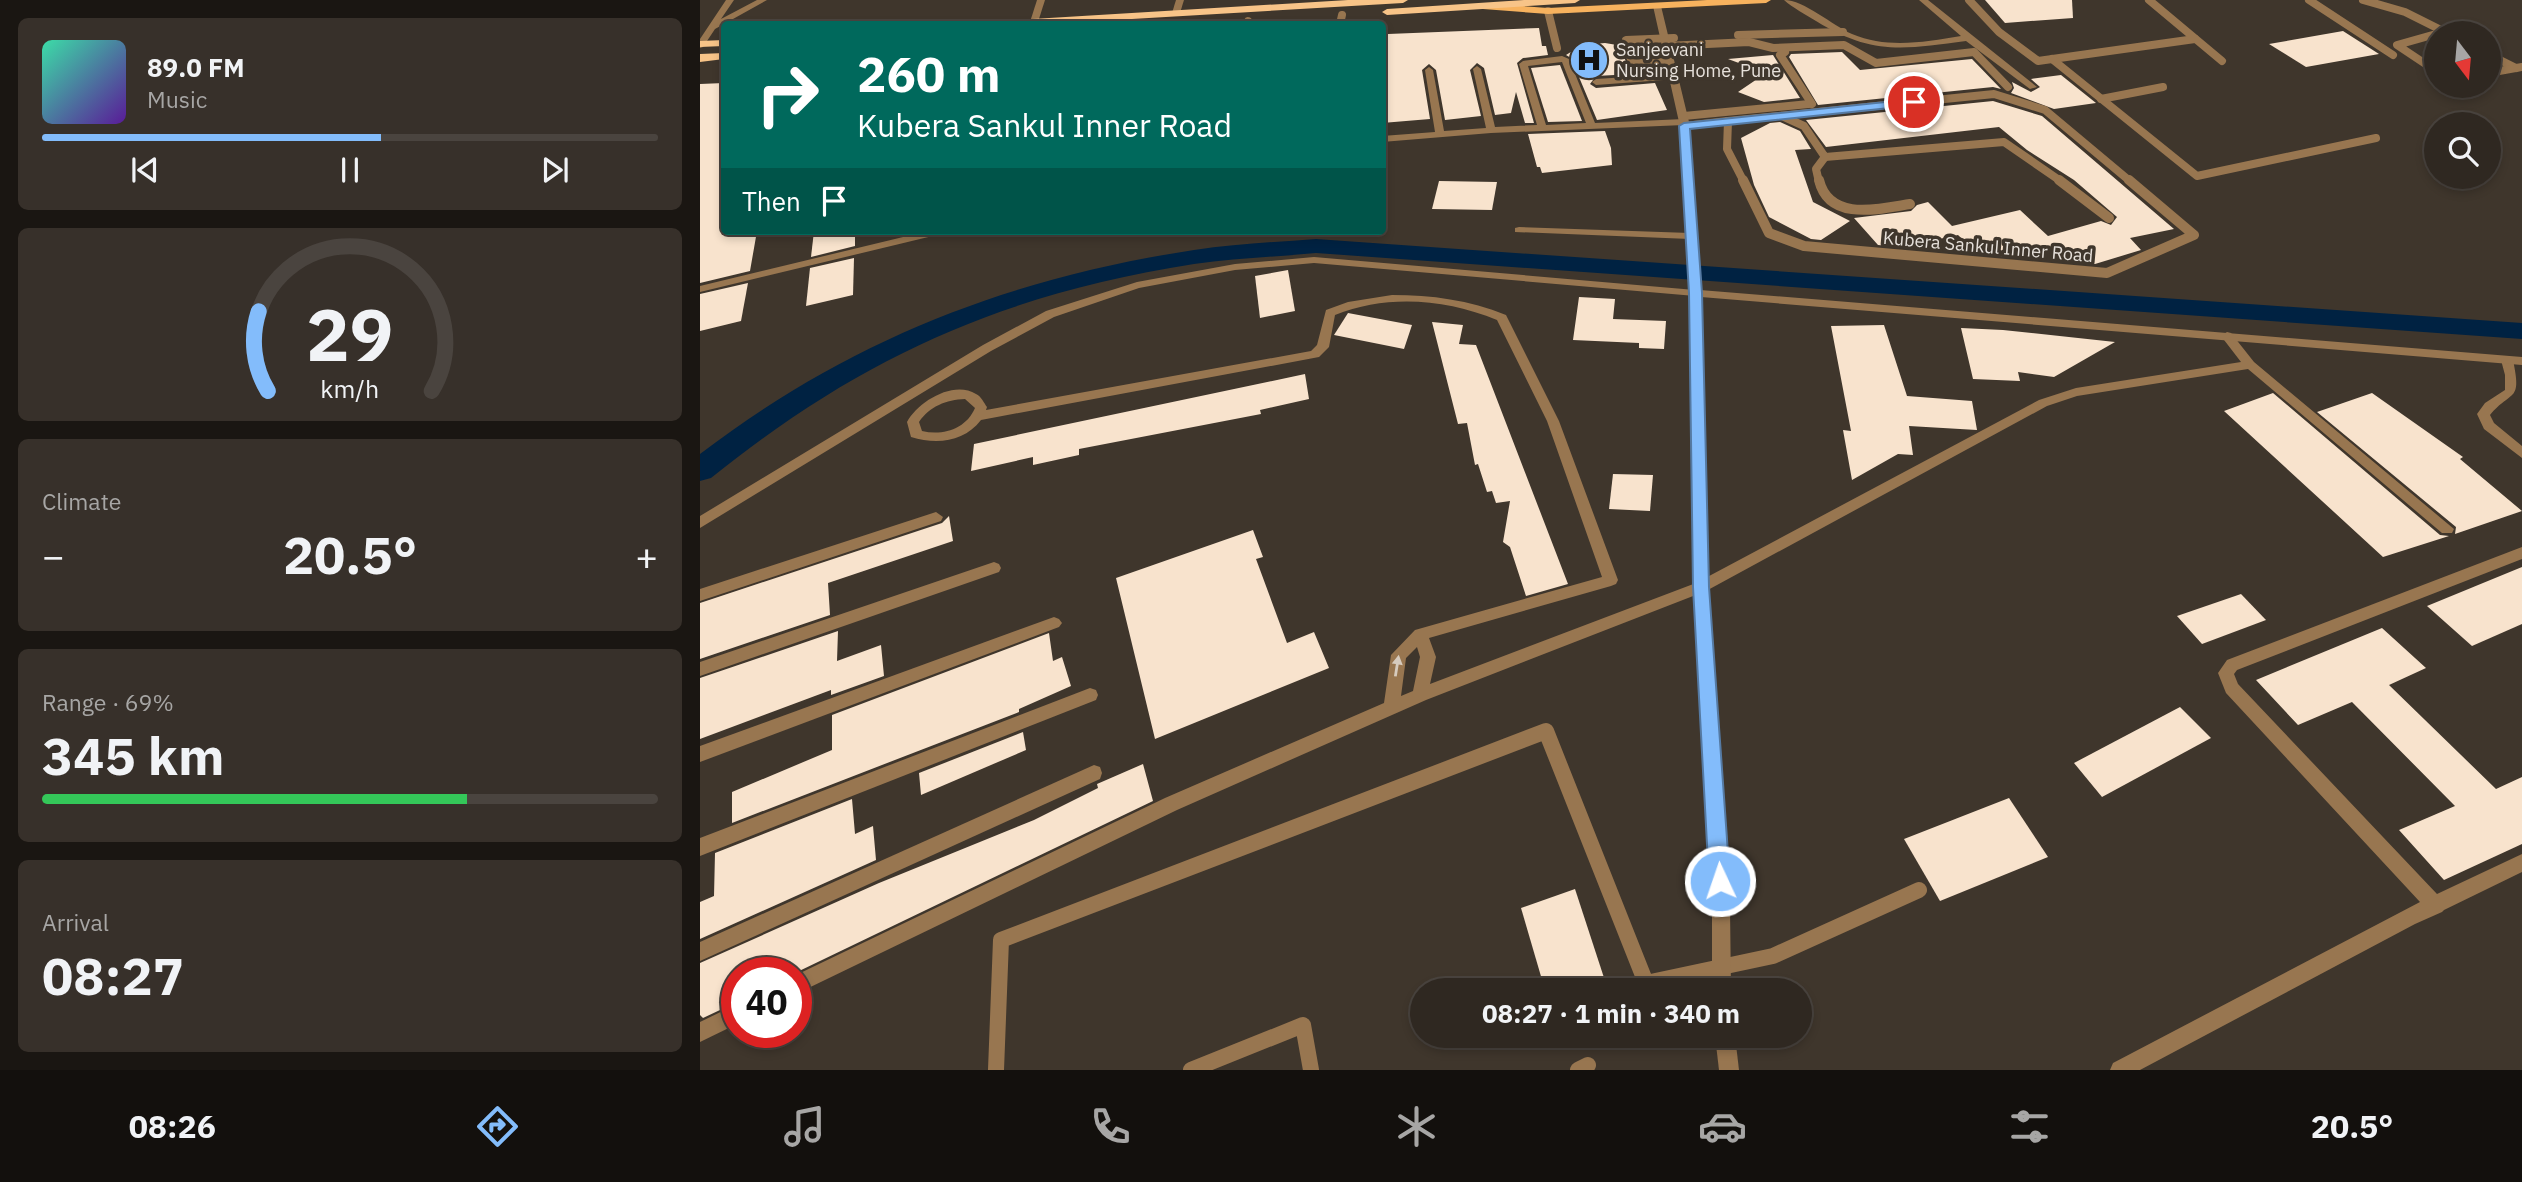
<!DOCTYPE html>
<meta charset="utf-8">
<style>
:root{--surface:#2f2821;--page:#37302a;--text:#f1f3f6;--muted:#a7a6a5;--line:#4a443f;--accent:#83bcfb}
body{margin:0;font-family:"IBM Plex Sans",sans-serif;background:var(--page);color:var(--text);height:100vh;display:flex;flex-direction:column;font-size:26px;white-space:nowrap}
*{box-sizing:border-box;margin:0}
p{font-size:23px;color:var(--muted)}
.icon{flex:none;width:38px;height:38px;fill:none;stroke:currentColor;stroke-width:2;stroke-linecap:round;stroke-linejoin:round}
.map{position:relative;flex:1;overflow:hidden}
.sheet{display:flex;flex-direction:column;gap:18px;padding:18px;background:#1a1612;width:700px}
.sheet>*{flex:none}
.guide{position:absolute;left:21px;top:21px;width:665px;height:214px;border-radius:7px;box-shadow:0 4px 10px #0003,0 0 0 2px var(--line);background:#00695c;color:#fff;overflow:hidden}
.needle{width:46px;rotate:164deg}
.fabs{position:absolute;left:1724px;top:21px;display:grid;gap:14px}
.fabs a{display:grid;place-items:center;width:77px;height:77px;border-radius:50%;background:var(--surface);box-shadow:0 4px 10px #0003,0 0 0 2px var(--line);font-size:35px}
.speed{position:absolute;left:21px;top:957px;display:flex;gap:14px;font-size:35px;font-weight:700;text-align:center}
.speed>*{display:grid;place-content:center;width:91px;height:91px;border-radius:50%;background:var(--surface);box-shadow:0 4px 10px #0003,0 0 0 2px var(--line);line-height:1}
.speed .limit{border:10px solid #d22;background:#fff;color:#111}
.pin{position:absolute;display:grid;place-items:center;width:60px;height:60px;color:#fff;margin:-30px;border:4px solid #fff;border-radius:50%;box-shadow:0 2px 7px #0007}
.me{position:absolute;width:77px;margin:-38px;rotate:357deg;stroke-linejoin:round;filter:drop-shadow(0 0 5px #0008)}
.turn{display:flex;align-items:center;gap:24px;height:147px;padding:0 21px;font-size:32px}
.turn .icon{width:91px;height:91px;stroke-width:2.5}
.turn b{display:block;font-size:49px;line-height:60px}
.then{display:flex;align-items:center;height:66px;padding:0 21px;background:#0003;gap:14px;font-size:26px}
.big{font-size:52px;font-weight:700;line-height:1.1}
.sheet .widget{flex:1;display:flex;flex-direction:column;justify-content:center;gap:10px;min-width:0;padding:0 24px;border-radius:10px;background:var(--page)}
.sheet .dial{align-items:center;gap:0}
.dial svg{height:182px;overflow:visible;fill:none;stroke:var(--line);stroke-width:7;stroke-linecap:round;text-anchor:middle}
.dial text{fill:var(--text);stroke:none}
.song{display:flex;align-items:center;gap:21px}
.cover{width:84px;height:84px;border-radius:10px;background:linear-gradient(135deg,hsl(160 70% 55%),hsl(270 70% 35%))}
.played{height:7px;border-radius:4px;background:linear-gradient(90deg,var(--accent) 55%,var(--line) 55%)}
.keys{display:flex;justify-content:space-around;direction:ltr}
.heat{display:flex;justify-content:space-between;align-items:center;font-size:38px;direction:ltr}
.charge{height:10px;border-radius:5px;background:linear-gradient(90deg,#34c759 69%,var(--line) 0)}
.trip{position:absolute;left:710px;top:978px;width:402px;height:70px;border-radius:35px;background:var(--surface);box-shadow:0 4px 10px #0003,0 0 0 2px var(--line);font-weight:700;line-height:70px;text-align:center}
.tabs{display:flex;height:112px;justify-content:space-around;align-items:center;background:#13100d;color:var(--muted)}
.tabs .icon{width:49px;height:49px}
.tabs .current{color:var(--accent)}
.tabs b{font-size:32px;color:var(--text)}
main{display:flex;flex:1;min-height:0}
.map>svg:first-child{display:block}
</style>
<main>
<section class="sheet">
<div class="widget">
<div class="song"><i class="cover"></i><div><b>89.0 FM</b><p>Music</p></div></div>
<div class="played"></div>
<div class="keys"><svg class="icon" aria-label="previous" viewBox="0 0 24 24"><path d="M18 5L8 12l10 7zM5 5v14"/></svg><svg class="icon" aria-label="pause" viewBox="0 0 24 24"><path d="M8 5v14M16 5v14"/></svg><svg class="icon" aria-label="next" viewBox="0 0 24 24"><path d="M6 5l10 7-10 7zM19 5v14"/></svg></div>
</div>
<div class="widget dial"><svg viewBox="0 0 100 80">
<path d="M14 69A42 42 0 1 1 86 69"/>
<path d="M14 69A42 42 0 0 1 10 34" stroke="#83bcfb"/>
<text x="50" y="56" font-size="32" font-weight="700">29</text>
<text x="50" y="72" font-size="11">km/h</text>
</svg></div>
<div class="widget"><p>Climate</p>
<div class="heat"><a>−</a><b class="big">20.5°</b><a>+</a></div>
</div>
<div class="widget"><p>Range · 69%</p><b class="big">345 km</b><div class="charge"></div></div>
<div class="widget"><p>Arrival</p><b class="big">08:27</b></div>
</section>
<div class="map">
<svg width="1822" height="1070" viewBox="0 0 1822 1070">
<rect width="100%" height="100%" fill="#3f362c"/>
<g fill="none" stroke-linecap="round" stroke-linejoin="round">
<path fill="#002242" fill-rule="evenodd" d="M 616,239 L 1822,323 L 1822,339 L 616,253 C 576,257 535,258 494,264 C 303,294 161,357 11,478 L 0,481 L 0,454 C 149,340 309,278 494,250 C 535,244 576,242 616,239 Z"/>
</g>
<g fill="#f8e3cd">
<polygon points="1285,0 1372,0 1373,18 1305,23"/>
<polygon points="839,28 842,46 846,46 848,55 823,58 817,63 834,123 825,123 816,92 811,113 795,115 784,68 777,63 770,70 781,116 745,120 736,70 729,64 722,70 730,119 682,123 682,78 688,34"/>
<polygon points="1643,31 1679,54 1606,67 1569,44"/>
<polygon points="905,43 917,45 933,74 896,76 890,84 896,88 955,83 967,110 897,120 871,58 866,55 882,45"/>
<polygon points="1142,52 1160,70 1272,59 1301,89 1293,87 1118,105 1089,57 1091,54"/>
<polygon points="1073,55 1100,98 1064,102 1038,92 1066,73 1028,59"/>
<polygon points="860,65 882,121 848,122 831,68"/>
<polygon points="1361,75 1396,103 1354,109 1311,93 1314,88 1312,82 1331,92 1340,87 1331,79"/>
<polygon points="24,83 24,231 57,231 50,271 0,283 0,84"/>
<polygon points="1293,101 1342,116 1474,229 1430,238 1441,250 1395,264 1370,260 1353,246 1308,257 1278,254 1258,235 1201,247 1178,245 1154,218 1211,211 1217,205 1228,202 1252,226 1320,210 1348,236 1401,221 1411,225 1417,217 1374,180 1327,150 1299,127 1126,147 1106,120"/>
<polygon points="1080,122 1100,131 1111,149 1095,150 1113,202 1150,221 1121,240 1111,239 1069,217 1054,185 1041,138 1070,123"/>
<polygon points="905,131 911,148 912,165 842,173 840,167 837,167 828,134"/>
<polygon points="739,181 797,182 792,210 732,209"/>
<polygon points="114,231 155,231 155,246 111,257"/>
<polygon points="154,258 153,295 106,306 110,268"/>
<polygon points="588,270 595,311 560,318 555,276"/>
<polygon points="48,283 41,321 0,331 0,294"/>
<polygon points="879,297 915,299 913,319 966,321 964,349 939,348 939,343 873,340"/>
<polygon points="648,313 712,325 704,349 634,335"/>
<polygon points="732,322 763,325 759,344 776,345 868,584 826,596 810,547 803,542 810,501 796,503 792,491 787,492 778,464 775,465 767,423 758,424"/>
<polygon points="1184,325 1207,396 1272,401 1277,430 1209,426 1213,455 1198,454 1152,480 1143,430 1151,431 1131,326"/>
<polygon points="1261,328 1303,330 1415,342 1354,377 1318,372 1320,381 1273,379"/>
<polygon points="605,374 609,399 560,410 561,414 379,449 379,455 333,465 333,457 271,471 274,444"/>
<polygon points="1573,393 1740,535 1749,536 1683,557 1524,411"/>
<polygon points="1672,393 1763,457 1760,459 1822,511 1755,534 1756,527 1617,412"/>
<polygon points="913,474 953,475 950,511 909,509"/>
<polygon points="249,516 253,541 128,583 130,615 0,659 0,603 242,523"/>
<polygon points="553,530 563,557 556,559 587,643 614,632 629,668 455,739 416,578"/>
<polygon points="1822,567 1822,624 1772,646 1727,606"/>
<polygon points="1541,594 1566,620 1502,644 1477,616"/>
<polygon points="1682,628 1726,668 1689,685 1796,789 1822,777 1822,844 1744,880 1699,830 1755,806 1652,702 1598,725 1556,680"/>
<polygon points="138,631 137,661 181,645 184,676 131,695 131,690 0,739 0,678"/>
<polygon points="349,633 353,661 362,657 371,686 319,709 319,712 32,823 32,792 132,750 132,715"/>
<polygon points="1480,707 1511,738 1402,797 1374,763"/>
<polygon points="323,732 326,750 221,795 219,773"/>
<polygon points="443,764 453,801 95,973 37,973 37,1002 3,1018 0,1015 0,963 179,883 334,820 398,788 397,784"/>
<polygon points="1309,798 1348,857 1240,901 1204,839"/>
<polygon points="152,799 155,834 173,826 176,860 0,939 0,902 14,896 15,853"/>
<polygon points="875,889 908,990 845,990 821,908"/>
</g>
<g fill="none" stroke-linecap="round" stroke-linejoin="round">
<g stroke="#987650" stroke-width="8">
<polyline points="1269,0 1299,32 1338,61 1495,39"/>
<polyline points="1449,0 1522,61"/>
<polyline points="1609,0 1693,55"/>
<polyline points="1663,0 1705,12 1745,32 1739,33"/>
<polyline points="848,11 857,48"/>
<polyline points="547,24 548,21"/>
<polyline points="640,24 642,15"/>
<polyline points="1736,34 1697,45 1736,71"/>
<polyline points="1038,35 1143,32"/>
<polyline points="966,46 1049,42 1073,48 1144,45 1176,63 1274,52 1308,87"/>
<polyline points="1085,52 1080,55 1112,104"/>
<polyline points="1788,54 1816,68"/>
<polyline points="1352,59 1497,176 1676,138"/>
<polyline points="970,62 932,63 926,40 974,38"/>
<polyline points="1788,73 1822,67"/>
<polyline points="1401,99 1463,87"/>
<polyline points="984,116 1109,104"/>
<polyline points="1082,116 1104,126 1125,157 1304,142 1362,182"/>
<polyline points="1028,121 1027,149 1044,182"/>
<polyline points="1028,121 1294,94 1345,110 1431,182"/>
<polyline points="984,126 1028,121"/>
<polyline points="1119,182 1116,169 1125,157"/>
</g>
<g stroke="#987650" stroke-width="10">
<polyline points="1043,180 1069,233 1104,246 1407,273 1494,235 1429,180"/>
<path d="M 1119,180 C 1129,222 1179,209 1210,204"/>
<polyline points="1359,180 1409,218"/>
</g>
<g stroke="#987650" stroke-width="16">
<polyline points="296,1070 301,940 846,731 946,983 1073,956 1219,890"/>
<polyline points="491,1070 603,1025 611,1070"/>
<polyline points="878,1070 888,1065"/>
</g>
<g fill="#987650" fill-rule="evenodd">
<polygon points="26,0 34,0 21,19 57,0 67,0 15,29 3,47 0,48 0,39"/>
<polygon points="337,0 345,0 338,22 334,24 330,22"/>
<polygon points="476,0 484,0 480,13 476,15 472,13"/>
<path d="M 1084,0 C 1104,0 1132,25 1152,34 C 1188,49 1224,42 1261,36 L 1219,0 L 1228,0 L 1337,87 L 1330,89 L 1266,41 C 1204,49 1173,56 1116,21 C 1105,14 1093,8 1084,0 Z"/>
<path d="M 862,56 L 869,59 L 895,123 L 984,119 L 989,122 L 984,125 L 791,133 L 682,142 L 682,136 L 735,132 L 725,70 L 729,67 L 733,70 L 744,131 L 786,128 L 773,69 L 777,66 L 781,69 L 795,127 L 837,125 L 819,64 L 823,61 ZM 862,62 L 886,123 L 846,125 L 828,66 Z"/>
<polygon points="974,74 978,77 977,79 896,85 892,82 896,79"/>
<polygon points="819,227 990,233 995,236 990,239 815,232 815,228"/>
<polygon points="228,231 246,231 245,233 0,292 0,286"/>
<polygon points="614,257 995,290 1001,293 995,296 614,263 535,270 439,288 354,317 291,351 0,528 0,516 283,345 346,311 437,282 535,264"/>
<path d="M 692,295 C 732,295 769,300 806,315 L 859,421 L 918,580 L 916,584 L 911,586 L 729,638 L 736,657 L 730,684 L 996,583 L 1339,400 L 1376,388 L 1541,362 L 1521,336 L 1527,332 L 1531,333 L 1554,362 L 1754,529 L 1752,533 L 1742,533 L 1548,369 L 1377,396 L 1347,406 L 1006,591 L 726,700 L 477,810 L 96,994 L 96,975 L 465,798 L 684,703 L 691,655 L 715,630 L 902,577 L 847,421 L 797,320 C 746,299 687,294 635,315 L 629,347 L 619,357 L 281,420 C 264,442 237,445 211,437 L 207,422 C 218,402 253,380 276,394 C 281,396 284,403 287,407 L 286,410 L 611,351 L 617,345 L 626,310 L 648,302 ZM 265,399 L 275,408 C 266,429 243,436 222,431 L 219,422 C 230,406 246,400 265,399 ZM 717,647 L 720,657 L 713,691 L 701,696 L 706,658 Z"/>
<path d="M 1807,356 L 1813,360 C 1822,403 1812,389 1790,415 L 1794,423 L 1822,446 L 1822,458 L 1784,429 L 1777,414 L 1785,403 L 1805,390 L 1805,375 L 1801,360 Z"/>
<polygon points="236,512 243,517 241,521 0,601 0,589"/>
<polygon points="1822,547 1822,559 1537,670 1534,674 1538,684 1737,894 1822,854 1822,872 1744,910 1742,912 1715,924 1440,1070 1410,1070 1413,1063 1720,902 1526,693 1518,673 1527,660"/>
<polygon points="294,562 299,564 301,568 299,572 0,676 0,662"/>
<polygon points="354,617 359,619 362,623 359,627 0,762 0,746"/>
<polygon points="390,688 396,690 398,695 396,700 0,856 0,838"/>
<polygon points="394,765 400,767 402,773 400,779 0,961 0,942"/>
<polygon points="37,1004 37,1024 0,1042 0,1022"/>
</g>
<g fill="#987650" fill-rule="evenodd">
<polygon points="957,4 961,6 989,122 1000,290 1822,357 1822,365 1001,297 1008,587 1030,908 1031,990 1012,990 1012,908 994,587 989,293 979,122 953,6"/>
<polygon points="1015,1036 1035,1036 1039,1070 1019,1070"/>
</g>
<polygon fill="#f7b25e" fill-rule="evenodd" points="1007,0 1071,0 1066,3 848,14 783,9 778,6 783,3 848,8"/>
<g fill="#f8c488" fill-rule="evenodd">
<polygon points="648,0 708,0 703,3 347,24 293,24 299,21"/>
<polygon points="824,0 880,0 875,3 687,15 682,12 687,9"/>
<polygon points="24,40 24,46 0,47 0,41"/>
<polygon points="24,53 24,59 0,62 0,54"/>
</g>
</g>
<defs><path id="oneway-solid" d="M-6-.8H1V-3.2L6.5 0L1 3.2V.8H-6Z" transform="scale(1.75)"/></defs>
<use fill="#d6cbbe" href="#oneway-solid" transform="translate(697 666) rotate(-81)"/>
<polygon fill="#83bcfb" stroke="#557aa3" stroke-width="2" points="1214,99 1218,100 1218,105 990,129 1002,293 1009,587 1030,881 1027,889 1020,892 1012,889 1009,881 993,587 989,293 979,126 984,123"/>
<defs>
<g id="hospital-disc" transform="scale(2.0125)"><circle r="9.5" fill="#83bcfb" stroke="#3f362c"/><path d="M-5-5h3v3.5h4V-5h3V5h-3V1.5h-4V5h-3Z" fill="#111"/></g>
</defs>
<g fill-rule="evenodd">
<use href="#hospital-disc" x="889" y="60"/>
</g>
<g text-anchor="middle" stroke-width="7" stroke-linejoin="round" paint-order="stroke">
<g font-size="18" fill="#e6e0da" stroke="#3f362c" text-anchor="start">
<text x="916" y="56">Sanjeevani<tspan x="916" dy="21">Nursing Home, Pune</tspan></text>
</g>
<g font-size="18" fill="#e6e0da" stroke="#3f362c">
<text transform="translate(1288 247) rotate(5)" y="6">Kubera Sankul Inner Road</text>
</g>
</g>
</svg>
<div class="fabs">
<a><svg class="needle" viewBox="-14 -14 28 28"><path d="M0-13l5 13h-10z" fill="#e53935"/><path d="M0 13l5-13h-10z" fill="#a7a6a5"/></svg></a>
<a><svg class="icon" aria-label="search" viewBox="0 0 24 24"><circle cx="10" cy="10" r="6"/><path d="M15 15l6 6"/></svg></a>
</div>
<div class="speed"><div class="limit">40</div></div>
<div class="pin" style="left:1214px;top:102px;background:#d93025"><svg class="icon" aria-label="arrive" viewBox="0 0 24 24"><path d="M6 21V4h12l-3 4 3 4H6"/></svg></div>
<svg class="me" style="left:1020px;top:881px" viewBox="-20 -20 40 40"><circle r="17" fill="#83bcfb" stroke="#fff" stroke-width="3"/><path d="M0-11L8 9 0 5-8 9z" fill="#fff"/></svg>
<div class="trip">08:27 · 1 min · 340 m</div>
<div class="guide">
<div class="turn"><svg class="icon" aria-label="right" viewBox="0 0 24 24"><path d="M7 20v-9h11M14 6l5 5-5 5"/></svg><div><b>260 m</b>Kubera Sankul Inner Road</div></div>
<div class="then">Then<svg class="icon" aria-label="arrive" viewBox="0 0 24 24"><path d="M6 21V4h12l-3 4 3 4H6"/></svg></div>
</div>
</div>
</main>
<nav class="tabs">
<b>08:26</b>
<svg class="icon current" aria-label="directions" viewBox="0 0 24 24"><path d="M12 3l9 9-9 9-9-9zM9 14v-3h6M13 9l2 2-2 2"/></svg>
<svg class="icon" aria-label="music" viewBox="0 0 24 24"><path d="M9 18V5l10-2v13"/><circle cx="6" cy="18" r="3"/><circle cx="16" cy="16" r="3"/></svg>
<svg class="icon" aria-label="phone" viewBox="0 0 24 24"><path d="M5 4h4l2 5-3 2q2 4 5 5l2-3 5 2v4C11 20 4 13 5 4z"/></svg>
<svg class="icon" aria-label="climate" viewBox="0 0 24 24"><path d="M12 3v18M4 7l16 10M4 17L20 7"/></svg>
<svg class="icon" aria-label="car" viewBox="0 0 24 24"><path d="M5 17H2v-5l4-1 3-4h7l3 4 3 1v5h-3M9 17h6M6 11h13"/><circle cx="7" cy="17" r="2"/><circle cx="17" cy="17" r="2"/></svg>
<svg class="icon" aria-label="filters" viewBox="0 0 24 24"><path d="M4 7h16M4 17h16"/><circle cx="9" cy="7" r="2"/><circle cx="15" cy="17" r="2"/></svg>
<b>20.5°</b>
</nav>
